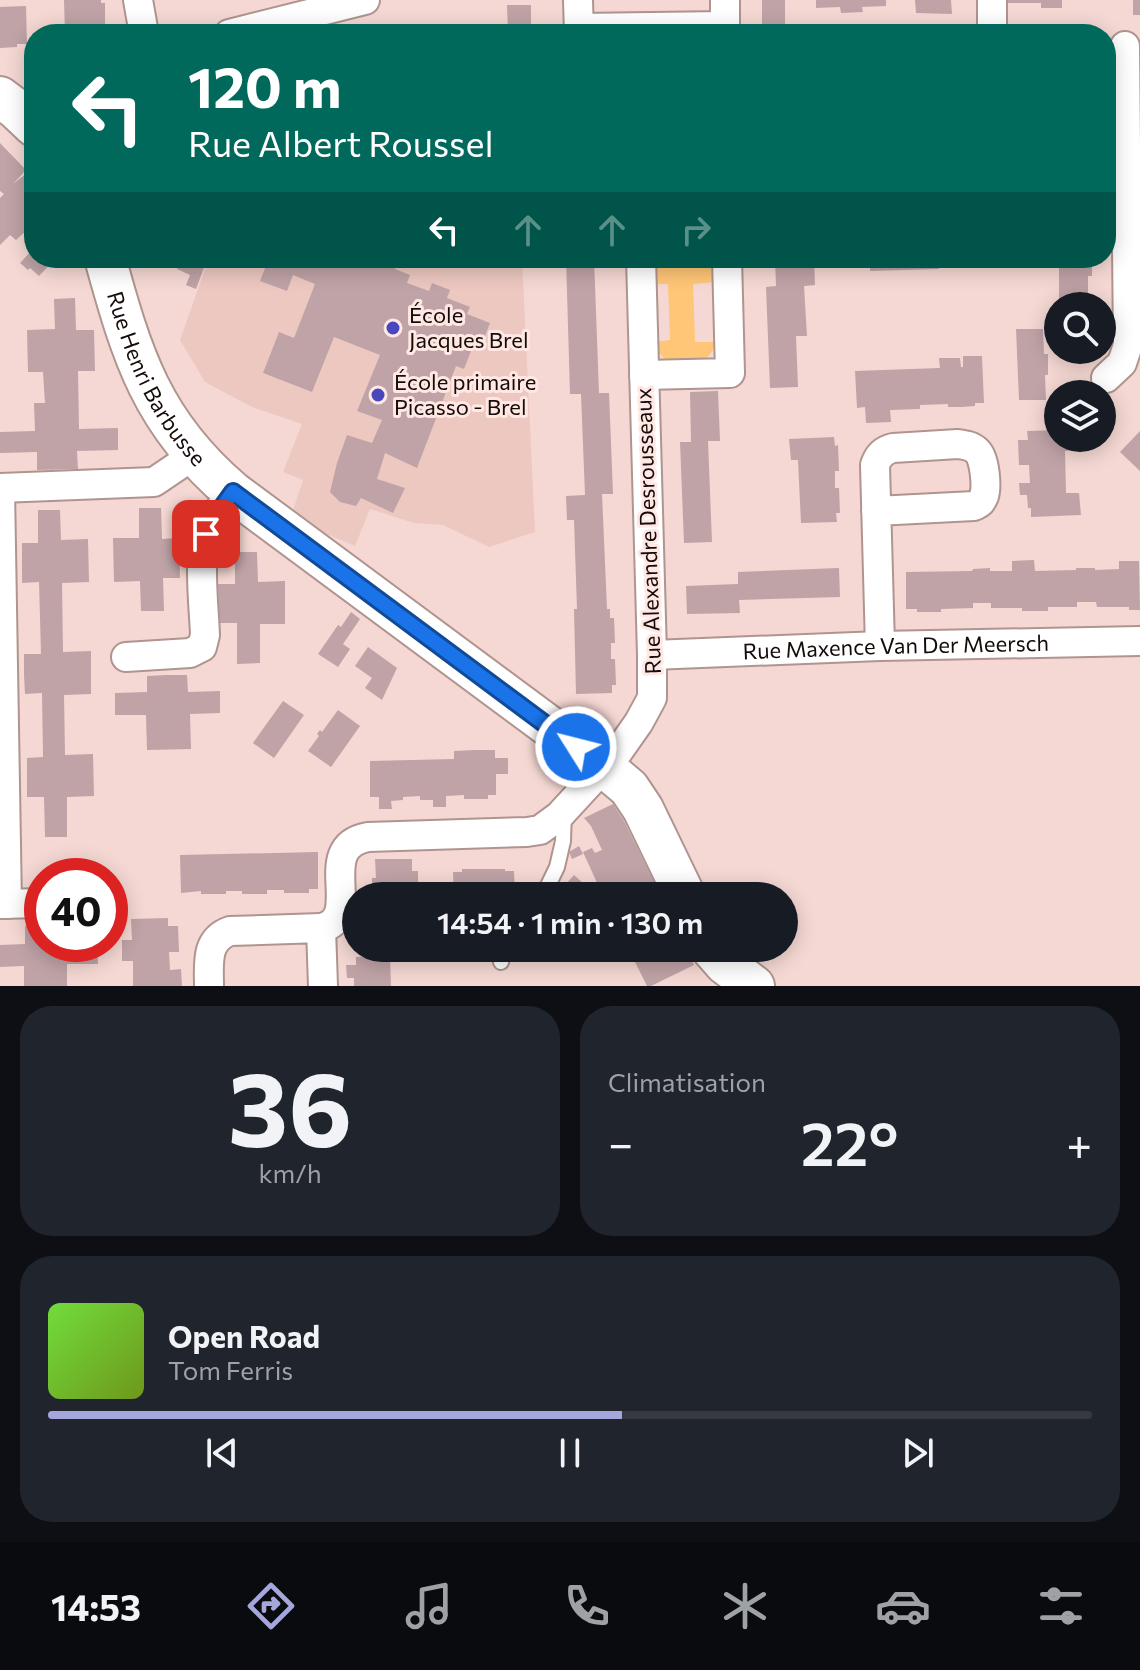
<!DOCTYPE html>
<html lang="fr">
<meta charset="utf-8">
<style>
:root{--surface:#171b24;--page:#20242c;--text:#f1f3f6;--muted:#9ea1a6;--line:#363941;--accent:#a5a6dc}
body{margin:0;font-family:Commissioner,sans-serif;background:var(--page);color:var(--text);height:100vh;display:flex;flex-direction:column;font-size:30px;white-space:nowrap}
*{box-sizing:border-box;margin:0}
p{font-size:26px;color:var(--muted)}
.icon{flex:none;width:44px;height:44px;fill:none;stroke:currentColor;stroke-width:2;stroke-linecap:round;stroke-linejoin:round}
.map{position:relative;height:986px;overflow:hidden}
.drawer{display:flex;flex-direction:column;gap:20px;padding:20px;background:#0d0f14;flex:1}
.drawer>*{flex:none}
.banner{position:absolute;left:24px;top:24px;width:1092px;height:244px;border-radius:32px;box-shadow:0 4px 20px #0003;background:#00695c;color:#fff;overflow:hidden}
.fabs{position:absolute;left:1044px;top:292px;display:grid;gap:16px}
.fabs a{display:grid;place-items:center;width:72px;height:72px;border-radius:50%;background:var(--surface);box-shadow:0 4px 20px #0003;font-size:40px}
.speed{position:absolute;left:24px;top:858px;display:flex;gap:16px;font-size:40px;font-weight:700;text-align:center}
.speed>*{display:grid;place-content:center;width:104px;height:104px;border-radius:50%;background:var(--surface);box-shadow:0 4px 20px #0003;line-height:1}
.speed .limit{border:12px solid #d22;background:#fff;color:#111}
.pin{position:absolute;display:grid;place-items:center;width:68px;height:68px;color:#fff;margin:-34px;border-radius:16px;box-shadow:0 4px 12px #0006}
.me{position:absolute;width:88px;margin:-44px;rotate:306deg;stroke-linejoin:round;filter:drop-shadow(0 0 6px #0008)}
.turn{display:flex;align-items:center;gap:28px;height:168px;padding:0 32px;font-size:36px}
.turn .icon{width:104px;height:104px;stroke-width:2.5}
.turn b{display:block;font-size:56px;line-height:68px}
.lanes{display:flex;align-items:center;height:76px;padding:0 32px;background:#0003;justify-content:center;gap:40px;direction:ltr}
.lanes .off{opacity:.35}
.big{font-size:60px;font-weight:600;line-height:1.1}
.drawer .widget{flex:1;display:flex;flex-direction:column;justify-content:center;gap:12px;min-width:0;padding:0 28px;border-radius:32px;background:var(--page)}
.drawer .dial{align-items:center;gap:0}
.dial b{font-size:104px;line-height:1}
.song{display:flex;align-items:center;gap:24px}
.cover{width:96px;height:96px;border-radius:12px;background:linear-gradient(135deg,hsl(100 70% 55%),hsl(80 70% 35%))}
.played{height:8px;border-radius:4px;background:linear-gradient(90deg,var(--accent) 55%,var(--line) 55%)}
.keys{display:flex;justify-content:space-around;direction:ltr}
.heat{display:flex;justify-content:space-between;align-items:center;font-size:44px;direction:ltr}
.drawer .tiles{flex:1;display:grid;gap:20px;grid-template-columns:1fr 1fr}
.widget:last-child{grid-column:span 2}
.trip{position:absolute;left:342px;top:882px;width:456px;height:80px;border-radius:40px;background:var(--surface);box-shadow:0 4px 20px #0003;font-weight:600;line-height:80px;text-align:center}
.tabs{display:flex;height:128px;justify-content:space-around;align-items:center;background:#090b0e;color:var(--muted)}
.tabs .icon{width:56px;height:56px}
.tabs .current{color:var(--accent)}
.tabs b{font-size:36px;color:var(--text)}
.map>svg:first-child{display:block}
</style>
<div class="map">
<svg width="1140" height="986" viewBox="0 0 1140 986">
<rect width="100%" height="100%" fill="#f5d8d3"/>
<polygon fill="#edc8c1" points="209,258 522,258 535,532 489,547 443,525 414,523 370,509 355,546 317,530 291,516 303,480 283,472 302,424 252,407 205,382 180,340"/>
<path fill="#ffc677" d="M 697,258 C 710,262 713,270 714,282 L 693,284 L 695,342 L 716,342 L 712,352 L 704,361 L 668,363 L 654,347 L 653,342 L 670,340 L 668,284 L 651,284 C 659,255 670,258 697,258 Z"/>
<g fill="#bfa3a7">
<polygon points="64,0 101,0 101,3 105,3 105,28 101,28 102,34 65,34"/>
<rect x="762" y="0" width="23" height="27"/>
<polygon points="816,0 886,0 886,6 862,7 863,12 841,13 840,7 816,8"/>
<polygon points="915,0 951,0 952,14 916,13"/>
<polygon points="1003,0 1062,0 1062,8 1041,8 1041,3 1003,3"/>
<rect x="1133" y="0" width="7" height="15"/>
<polygon points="507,5 531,5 531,34 491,34 491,31 508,31"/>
<polygon points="26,6 27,44 17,44 17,47 0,48 0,7"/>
<polygon points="416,28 436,28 436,34 397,34 397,29"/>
<polygon points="0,143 26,170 13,184 27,173 34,182 34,240 26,231 16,240 10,235 0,245 0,198 4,194 0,191"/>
<polygon points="34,248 34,258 56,258 39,276 30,268 28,270 20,263"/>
<polygon points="149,258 197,258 195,261 205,265 196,289 186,285 190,275 177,269 178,266 170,263 169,266"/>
<polygon points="269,258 399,258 395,269 410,275 407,283 429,291 432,283 450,290 447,298 470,307 467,314 490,323 480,349 473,346 464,369 456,366 417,468 385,453 377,479 405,488 393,513 361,498 356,506 340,502 330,492 337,463 347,435 372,443 382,420 357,411 380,355 334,337 312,392 263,373 279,332 294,338 315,284 293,275 287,291 260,281"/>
<polygon points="566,258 594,258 599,393 609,393 613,494 602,494 607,609 610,609 610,618 614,618 615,643 611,643 611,659 615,659 616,685 612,685 612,693 576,694 574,609 577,609 574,520 567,520 566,496 585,495 581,394 570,394"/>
<polygon points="775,258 814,258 815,285 804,286 807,336 796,336 798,387 770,388 766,287 776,286"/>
<polygon points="870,258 1025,258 1025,268 1014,268 1014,261 974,262 939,262 939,269 870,271"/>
<polygon points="1059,258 1092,258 1092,276 1088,276 1088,300 1059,300"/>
<polygon points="75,298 76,330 94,330 95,371 78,371 79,429 118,428 118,450 77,451 78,469 37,470 37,452 0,453 0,432 35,431 34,403 45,403 43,372 28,372 27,330 55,329 54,299"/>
<polygon points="1016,329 1043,329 1044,354 1048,354 1048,375 1045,375 1046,400 1019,400"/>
<polygon points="963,356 982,356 984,403 975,403 975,406 962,407 948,407 948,404 920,405 920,409 890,410 891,422 866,423 865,407 857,408 855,371 940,368 939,358 960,358 961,367 963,367"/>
<polygon points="718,391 720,441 708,441 712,542 684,543 680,442 691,442 690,392"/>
<polygon points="1058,430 1058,438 1075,438 1075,450 1065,451 1066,493 1079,493 1081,515 1031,517 1031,508 1028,508 1027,495 1020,495 1019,483 1030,483 1029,465 1019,465 1018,440 1028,440 1027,431"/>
<polygon points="1140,431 1140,471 1120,452"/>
<polygon points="834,437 835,446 838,445 839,471 835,471 835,488 839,488 840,513 836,513 837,522 801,523 798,460 791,460 789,439"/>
<polygon points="139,508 161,508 162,539 179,538 180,578 163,578 164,611 141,611 140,581 114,582 113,538 139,538"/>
<polygon points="38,510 60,510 61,540 88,539 89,582 62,583 63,652 91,651 91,694 64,695 65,755 93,754 94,796 67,797 67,837 45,837 44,797 27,797 27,758 43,757 42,693 25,694 24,675 24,654 41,654 39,582 22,583 22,543 38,543"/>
<polygon points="235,552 257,552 258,582 285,581 285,624 260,624 260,663 237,664 237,623 219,623 218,584 235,584"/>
<polygon points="1034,560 1035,571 1076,570 1076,568 1095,568 1095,570 1119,569 1119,561 1139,561 1140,610 1129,610 1129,607 1097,607 1096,602 1077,602 1077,607 1048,607 1048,611 1022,611 1022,608 991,608 991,603 973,603 973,608 941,609 941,612 917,612 917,609 906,609 906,572 972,571 973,569 990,568 990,571 1012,571 1012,561"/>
<polygon points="839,568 840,597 739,600 740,613 687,614 686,586 738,584 738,572"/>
<polygon points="351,612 360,619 343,644 350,649 338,667 318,654 338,625 341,627"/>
<polygon points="368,647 397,668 382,700 365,688 372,678 355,666"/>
<polygon points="167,675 187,675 188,692 220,691 220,713 190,714 191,749 147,750 146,715 115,715 115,693 147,692 147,676"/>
<polygon points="283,701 304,715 274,758 253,743"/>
<polygon points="338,710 360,726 331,767 308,751 319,736 317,734 320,730 322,732"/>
<polygon points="475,750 495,750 495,758 508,758 508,774 496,774 496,795 488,795 488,799 464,799 464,795 446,796 446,807 433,807 433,800 420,800 420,796 403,797 403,800 391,801 392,809 379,809 379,797 370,797 370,761 454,759 454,751"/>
<polygon points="613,804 624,821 661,896 603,896 583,852 592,848 595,853 602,850 591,826 584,818"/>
<polygon points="579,846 583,854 572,859 569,852"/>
<polygon points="318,852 318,889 309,889 309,893 284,893 284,890 267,890 267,894 242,894 242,891 226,891 226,894 201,894 201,891 181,893 180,855"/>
<polygon points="375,859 412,859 412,871 418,871 418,892 410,892 410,896 365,896 365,893 372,893 372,878 376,878"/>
<polygon points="462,869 505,869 505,871 514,871 515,896 454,896 453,872 462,872"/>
<polygon points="574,875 585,885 575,896 555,896"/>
<polygon points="168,918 168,926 178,926 179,952 169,952 170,970 181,969 182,986 133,986 133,961 122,961 122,940 132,940 131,919"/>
<polygon points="25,926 42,926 42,944 97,944 98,964 67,964 67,986 24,986 24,966 0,967 0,945 25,944"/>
<polygon points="377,948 411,948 411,956 390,956 391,986 354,986 354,978 347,978 346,965 356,965 356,957 377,956"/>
<polygon points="619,948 686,948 694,965 651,986 647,986 633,958 625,962"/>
</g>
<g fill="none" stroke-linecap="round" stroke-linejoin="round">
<g stroke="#af948f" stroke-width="18">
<g id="lane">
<polyline points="543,896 557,867 563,841 564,811"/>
<polyline points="501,962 505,948"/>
</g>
</g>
<g stroke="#af948f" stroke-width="32">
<g id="street">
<polyline points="138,0 144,34"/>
<polyline points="578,0 579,34"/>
<polyline points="992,0 992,34"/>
<polyline points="579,28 725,26 725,0"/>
<polyline points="229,34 365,0"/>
<polyline points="644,375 730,373 727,258"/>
<polyline points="1106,378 1122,363 1128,345 1125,46"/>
<polyline points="0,488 7,904"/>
<polyline points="0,488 154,482 194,455"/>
<path d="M 876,511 L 974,506 C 980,503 981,503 984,496 C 987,487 985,458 977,451 C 972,446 965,445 958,444 L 893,448 C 884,450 878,456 875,465 L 880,646"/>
<path id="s1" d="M 652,655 L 880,646 L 1140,641"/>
<path d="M 126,657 L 190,653 L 202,647 L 205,635 C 204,604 196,550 211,522 C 217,511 226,502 233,492"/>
<polyline points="0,904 42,903"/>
<path d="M 321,928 C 366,918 312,847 368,837 L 527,832 L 540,830 L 559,816 L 618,752 L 639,722 L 652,698 L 652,655 L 641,258"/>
<path d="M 209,986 C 209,964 205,940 230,931 L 321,928 L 323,986"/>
</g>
</g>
<g stroke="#af948f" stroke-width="44">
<g id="secondary">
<polyline points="0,97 16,109 34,126"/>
<path id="s2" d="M 105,258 C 132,356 152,423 233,492 L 604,767 L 629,788 L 643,809 L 685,896"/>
<polyline points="711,948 725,964 754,986"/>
</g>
</g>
<use href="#lane" stroke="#fff" stroke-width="14"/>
<use href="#street" stroke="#fff" stroke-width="28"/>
<use href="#secondary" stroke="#fff" stroke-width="40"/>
</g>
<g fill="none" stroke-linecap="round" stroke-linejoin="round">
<g stroke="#114b97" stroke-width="20">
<polyline id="route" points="206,534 211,523 233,492 576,747"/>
</g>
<use href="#route" stroke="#1a73e8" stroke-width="14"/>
</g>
<g fill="#4847bd" stroke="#ffe7e3" stroke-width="3">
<circle cx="393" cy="328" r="8"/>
<circle cx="378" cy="395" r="8"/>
</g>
<g text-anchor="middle" stroke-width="6" stroke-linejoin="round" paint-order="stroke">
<g font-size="22" fill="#150c0a" stroke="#ffe7e3" text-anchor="start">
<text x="409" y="323">École<tspan x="409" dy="25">Jacques Brel</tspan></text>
<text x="394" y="390">École primaire<tspan x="394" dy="25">Picasso - Brel</tspan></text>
</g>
<g font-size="22" fill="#150c0a" stroke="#ffe7e3">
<text dy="8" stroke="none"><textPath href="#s2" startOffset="132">Rue Henri Barbusse</textPath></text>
<text transform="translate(648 531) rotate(-92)" y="8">Rue Alexandre Desrousseaux</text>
<text dy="8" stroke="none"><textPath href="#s1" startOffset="244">Rue Maxence Van Der Meersch</textPath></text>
</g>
</g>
</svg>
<div class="fabs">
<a><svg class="icon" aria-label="search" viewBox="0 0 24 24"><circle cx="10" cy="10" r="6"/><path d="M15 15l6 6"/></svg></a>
<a><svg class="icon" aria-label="layers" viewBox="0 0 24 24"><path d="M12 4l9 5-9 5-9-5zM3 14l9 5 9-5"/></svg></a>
</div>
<div class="speed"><div class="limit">40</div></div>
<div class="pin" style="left:206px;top:534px;background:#d93025"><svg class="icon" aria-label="arrive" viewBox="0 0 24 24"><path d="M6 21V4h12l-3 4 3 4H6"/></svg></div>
<svg class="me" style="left:576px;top:747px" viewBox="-20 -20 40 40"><circle r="17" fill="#1a73e8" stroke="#fff" stroke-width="3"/><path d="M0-11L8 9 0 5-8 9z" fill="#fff"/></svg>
<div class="trip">14:54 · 1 min · 130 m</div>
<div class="banner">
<div class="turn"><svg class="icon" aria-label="left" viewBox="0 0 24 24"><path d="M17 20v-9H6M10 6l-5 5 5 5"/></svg><div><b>120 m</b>Rue Albert Roussel</div></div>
<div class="lanes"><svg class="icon" aria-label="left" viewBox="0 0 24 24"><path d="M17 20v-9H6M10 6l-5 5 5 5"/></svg><svg class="icon off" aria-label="ahead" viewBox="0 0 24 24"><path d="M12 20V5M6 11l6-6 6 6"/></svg><svg class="icon off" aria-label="ahead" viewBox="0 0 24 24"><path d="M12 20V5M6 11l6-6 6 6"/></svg><svg class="icon off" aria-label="right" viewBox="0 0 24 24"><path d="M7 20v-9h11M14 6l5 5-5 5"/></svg></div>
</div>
</div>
<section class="drawer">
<div class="tiles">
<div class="widget dial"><b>36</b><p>km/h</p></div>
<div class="widget"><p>Climatisation</p>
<div class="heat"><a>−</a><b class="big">22°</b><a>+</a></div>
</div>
<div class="widget">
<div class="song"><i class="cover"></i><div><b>Open Road</b><p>Tom Ferris</p></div></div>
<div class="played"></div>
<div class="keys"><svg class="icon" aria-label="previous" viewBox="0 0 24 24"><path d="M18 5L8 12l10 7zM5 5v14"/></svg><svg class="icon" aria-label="pause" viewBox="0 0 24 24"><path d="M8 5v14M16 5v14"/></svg><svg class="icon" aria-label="next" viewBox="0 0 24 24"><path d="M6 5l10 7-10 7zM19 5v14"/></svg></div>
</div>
</div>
</section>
<nav class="tabs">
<b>14:53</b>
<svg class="icon current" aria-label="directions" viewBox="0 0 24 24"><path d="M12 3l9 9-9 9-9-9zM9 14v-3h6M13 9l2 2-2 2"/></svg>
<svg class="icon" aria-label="music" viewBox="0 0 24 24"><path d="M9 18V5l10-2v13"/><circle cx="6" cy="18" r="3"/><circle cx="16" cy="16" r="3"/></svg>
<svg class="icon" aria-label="phone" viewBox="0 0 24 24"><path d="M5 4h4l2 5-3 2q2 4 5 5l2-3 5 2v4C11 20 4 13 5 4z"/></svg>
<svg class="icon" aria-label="climate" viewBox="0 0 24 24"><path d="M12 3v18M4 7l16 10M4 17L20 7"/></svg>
<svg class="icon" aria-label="car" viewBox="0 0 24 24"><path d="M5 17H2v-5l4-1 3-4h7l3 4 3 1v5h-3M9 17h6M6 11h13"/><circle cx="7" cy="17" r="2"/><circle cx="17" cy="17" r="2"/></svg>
<svg class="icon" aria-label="filters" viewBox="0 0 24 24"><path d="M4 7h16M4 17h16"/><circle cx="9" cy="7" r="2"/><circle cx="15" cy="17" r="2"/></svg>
</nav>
